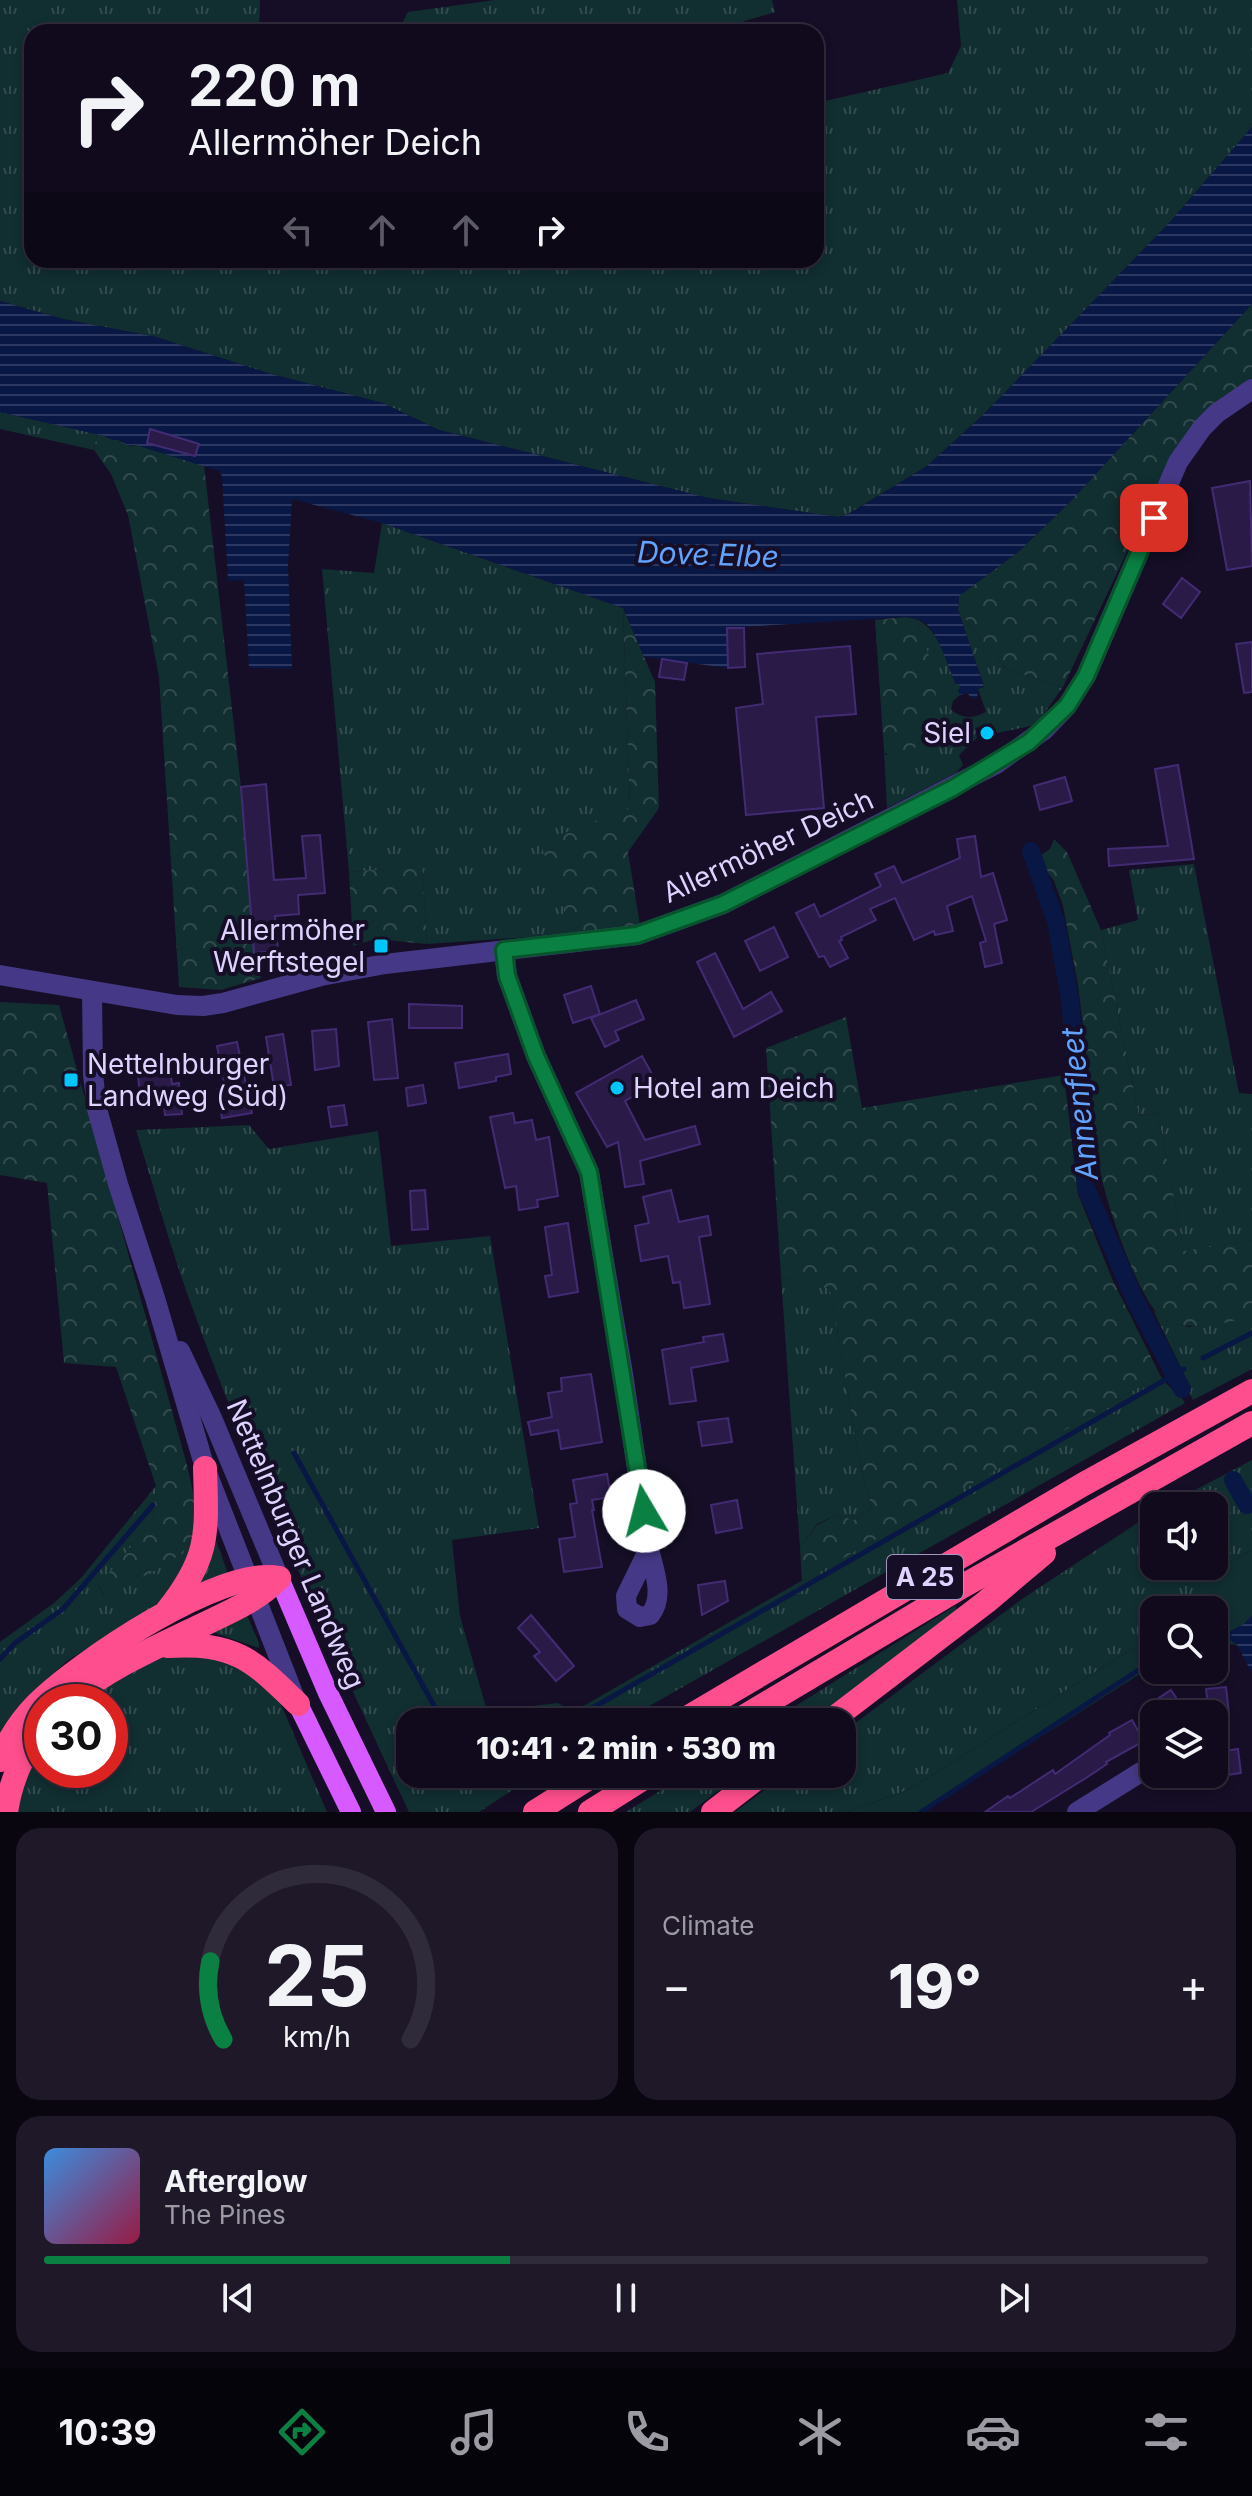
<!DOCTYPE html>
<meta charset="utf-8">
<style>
:root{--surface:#100a1c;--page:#1e1829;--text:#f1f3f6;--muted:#9c9aa3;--line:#302b3b;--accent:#0b8043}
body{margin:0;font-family:Inter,sans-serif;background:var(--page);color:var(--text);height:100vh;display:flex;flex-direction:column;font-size:30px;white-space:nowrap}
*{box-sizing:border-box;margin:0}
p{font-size:26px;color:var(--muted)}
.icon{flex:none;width:44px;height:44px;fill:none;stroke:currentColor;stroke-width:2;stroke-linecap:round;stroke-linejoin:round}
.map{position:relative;height:1812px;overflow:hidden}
.sheet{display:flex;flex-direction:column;gap:16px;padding:16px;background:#09060f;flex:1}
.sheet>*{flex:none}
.top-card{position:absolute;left:24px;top:24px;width:800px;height:244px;border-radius:24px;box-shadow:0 4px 12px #0003,0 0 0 2px var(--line);background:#100a1c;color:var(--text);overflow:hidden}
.fabs{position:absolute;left:1140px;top:1492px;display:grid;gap:16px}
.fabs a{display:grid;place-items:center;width:88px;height:88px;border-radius:16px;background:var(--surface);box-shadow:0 4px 12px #0003,0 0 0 2px var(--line);font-size:40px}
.speed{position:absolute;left:24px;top:1684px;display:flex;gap:16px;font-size:40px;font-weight:700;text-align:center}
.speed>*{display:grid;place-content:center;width:104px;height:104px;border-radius:50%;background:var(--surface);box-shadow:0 4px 12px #0003,0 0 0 2px var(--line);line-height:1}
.speed .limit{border:12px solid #d22;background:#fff;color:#111}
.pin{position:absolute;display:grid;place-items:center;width:68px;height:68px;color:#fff;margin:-34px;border-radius:16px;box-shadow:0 4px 12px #0006}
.me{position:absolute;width:88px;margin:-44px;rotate:352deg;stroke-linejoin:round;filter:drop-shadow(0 0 6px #0008)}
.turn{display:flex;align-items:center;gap:28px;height:168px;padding:0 32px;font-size:36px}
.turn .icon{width:104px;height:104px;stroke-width:2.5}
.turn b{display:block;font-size:56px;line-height:68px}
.lanes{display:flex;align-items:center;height:76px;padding:0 32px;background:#0003;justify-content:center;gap:40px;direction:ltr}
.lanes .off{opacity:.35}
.big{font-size:60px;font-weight:800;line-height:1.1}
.sheet .tile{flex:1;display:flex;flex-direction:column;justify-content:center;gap:12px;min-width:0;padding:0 28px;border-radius:24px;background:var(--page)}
.sheet .dial{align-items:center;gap:0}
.dial svg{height:208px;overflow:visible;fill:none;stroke:var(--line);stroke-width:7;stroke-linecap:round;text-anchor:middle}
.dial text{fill:var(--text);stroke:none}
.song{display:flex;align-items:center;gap:24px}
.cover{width:96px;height:96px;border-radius:12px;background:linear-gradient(135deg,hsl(210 70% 55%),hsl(340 70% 35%))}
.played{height:8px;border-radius:4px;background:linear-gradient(90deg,var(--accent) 40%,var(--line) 40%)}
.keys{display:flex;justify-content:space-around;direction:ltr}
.heat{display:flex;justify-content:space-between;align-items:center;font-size:44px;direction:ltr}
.sheet .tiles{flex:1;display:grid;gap:16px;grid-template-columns:1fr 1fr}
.tile:last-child{grid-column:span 2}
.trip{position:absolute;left:396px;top:1708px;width:460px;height:80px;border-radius:24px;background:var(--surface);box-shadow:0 4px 12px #0003,0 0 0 2px var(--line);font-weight:800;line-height:80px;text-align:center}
.tab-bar{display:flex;height:128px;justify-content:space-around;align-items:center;background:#06040b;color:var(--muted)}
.tab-bar .icon{width:56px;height:56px}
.tab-bar .current{color:var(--accent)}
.tab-bar b{font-size:36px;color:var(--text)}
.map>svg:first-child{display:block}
</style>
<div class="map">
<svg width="1252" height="1812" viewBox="0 0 1252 1812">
<defs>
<pattern id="grass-tufts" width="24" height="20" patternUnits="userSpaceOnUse" patternTransform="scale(2)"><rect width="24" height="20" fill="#112e30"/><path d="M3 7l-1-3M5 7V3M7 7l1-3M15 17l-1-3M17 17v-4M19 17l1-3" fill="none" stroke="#334b4f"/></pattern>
<pattern id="forest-crowns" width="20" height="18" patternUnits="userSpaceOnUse" patternTransform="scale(2)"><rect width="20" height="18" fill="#112e30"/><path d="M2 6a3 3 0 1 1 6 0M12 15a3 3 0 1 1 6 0" fill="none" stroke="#334b4f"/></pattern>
<pattern id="water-rules" width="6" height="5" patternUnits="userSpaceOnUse" patternTransform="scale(2)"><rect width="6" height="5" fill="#091745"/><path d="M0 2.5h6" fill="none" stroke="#2c3861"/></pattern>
</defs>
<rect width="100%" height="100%" fill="#150e26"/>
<g fill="url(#grass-tufts)">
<polygon points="0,0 260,0 259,32 32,32 32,260 816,260 816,103 948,73 961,46 957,0 1252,0 1252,127 1170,222 983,415 927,466 848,514 838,517 708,498 439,430 383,403 271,374 156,337 63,319 0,301"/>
<polygon points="495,0 772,0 775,12 709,32 397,32 408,12"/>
<polygon points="0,412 97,434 94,450 0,429"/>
<polygon points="382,523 623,608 630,808 572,934 427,944 422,867 349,872 322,569 374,573"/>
<path d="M 958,610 L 1006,669 L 1063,687 L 1036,725 L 997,733 L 991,723 L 975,728 L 977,738 L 959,755 L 963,765 L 956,773 L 887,808 L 884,751 L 886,755 L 916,747 C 949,710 929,660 916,619 C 939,628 947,664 956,685 L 959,684 L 961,689 L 958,690 L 960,695 L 953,701 L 951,710 C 964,719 972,719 986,712 L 978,689 L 984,686 Z"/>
<polygon points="1194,864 1239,1093 1252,1094 1252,1240 1184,1252 1158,1113 1139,1116 1101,930 1138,920 1129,870"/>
<path d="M 249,1125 L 269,1149 L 378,1131 L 391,1246 L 490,1236 L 539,1528 L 452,1540 L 460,1616 L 487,1711 L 558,1703 L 573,1712 L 1160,1375 C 1166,1387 1178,1391 1185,1403 L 621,1722 L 410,1722 L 410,1774 L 537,1774 L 479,1812 L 409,1812 C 331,1646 253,1477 191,1304 C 170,1247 154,1188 136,1130 Z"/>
<polygon points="781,1277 830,1288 860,1465 872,1508 854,1520 836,1515 817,1524 800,1548"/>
<polygon points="1153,1310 1167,1322 1189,1327 1252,1316 1252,1369 1193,1400 1187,1389 1184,1374"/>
<polygon points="1252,1460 1252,1550 1227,1564 1197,1608 1193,1610 1154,1610 1154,1635 910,1789 848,1812 735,1812 786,1774 842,1774 842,1733 1022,1599 1154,1512 1154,1566 1214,1566 1214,1506 1165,1506"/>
<polygon points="156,1486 153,1520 99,1586 105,1598 194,1542 185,1566 158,1604 67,1661 24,1702 0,1736 0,1642 54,1603 81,1578"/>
<polygon points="216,1540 228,1574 198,1587 215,1541"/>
<polygon points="955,1606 958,1611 810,1722 770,1722"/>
<polygon points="246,1613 259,1643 259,1648 212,1632"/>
<polygon points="176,1653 219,1657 250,1671 277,1695 327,1812 16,1812 20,1785 42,1742 42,1770 110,1770 110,1702 81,1702 143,1659"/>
<polygon points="687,1774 741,1774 690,1812 626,1812"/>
</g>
<g fill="url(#forest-crowns)">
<polygon points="1252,304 1252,379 1224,396 1206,411 1173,455 1063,687 1006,669 958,610 959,596 1018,552 1070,502"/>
<path d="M 97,434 C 108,437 121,440 130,446 L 136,445 L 204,465 L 241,787 L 254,953 L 261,978 L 221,990 L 179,987 L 159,677 L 128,515 L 111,474 L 94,450 Z"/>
<polygon points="623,608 655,682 659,808 628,852 640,925 572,934 540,842 630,808"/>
<path d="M 905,617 L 916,619 C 922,638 932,659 935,679 C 939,709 927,755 892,759 L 884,751 L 875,620 Z"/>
<path d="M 1054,839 L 1067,852 L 1101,930 L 1139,1116 L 1158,1113 L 1184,1251 L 1252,1240 L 1252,1316 C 1234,1323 1184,1331 1166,1321 C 1140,1307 1108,1206 1101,1176 L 1078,985 L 1063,906 L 1054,881 L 1037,858 L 1050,849 Z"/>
<polygon points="422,866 427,944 375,939 353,946 349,872"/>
<polygon points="0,1002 59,1005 187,1465 195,1501 194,1542 170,1562 105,1598 99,1585 153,1520 156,1486 116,1367 64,1363 47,1183 0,1175"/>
<polygon points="846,1017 862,1108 1064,1075 1078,1194 1113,1281 1160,1375 802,1582 800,1548 817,1525 836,1515 854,1520 872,1508 860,1465 830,1289 781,1277 766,1048"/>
</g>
<g fill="#112e30">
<polygon points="1252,1550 1252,1616 1244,1624 1237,1645 1214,1642 1214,1610 1193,1610 1227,1564"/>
<polygon points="1154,1635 1154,1665 923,1812 848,1812 910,1789"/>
</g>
<g fill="url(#water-rules)">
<path d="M 1252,127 L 1252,304 L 1070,502 L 1018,552 L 959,596 L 958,610 L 984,687 L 978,689 L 977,698 L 973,699 L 967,693 L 960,695 L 958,690 L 960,688 L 959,684 L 956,685 C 949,669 938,631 924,622 C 919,618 911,618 905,617 L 727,628 L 728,668 L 644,657 L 623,608 L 382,523 L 292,499 L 288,566 L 292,669 L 249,668 L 244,580 L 228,581 L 222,476 L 219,471 L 136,445 L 126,445 L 121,440 L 112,440 L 104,436 L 0,412 L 0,301 L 63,319 L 156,337 L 271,374 L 383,403 L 439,430 L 708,498 L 838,517 L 849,514 L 927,466 L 983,415 L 1170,222 Z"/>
<polygon points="1252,1616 1252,1673 1237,1645 1223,1635 1244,1624"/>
</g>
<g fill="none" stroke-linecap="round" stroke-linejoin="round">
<g stroke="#091745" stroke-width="5">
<polyline points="1203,1358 1252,1333"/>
<polyline points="294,1453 443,1722"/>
<polyline points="1214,1635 1229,1635"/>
<polyline points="0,1659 15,1643 63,1609 153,1505"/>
<polyline points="568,1722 1184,1369"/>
<polyline points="921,1812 1154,1660"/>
</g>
<g stroke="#091745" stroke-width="18">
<polyline points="1031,851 1056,922 1070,999 1086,1188 1134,1298 1182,1389"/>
<polyline points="1233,1480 1247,1505"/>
</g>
</g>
<g fill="#291a48" stroke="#432b74" stroke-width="2">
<polygon points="150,429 199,444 195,456 147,443"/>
<polygon points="1250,481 1252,566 1227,570 1212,488"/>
<polygon points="1182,578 1200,592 1181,618 1163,604"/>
<polygon points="727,628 744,628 745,667 728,668"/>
<polygon points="1252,642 1252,692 1244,693 1236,644"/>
<polygon points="850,646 856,714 816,717 824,808 746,815 736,708 763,704 757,654"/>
<polygon points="662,659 687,663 684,680 659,677"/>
<polygon points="1178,765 1194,859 1109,866 1108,849 1168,846 1155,769"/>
<polygon points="1065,777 1072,801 1040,810 1034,786"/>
<polygon points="266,784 274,880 306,878 302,836 320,835 325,893 298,895 299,914 275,916 278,951 254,953 241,787"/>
<polygon points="975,836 981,877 993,873 1007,920 994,924 1002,963 985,967 980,943 986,941 972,896 947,906 953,931 935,935 934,931 914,940 895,898 870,909 876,920 841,937 842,940 839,941 848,958 830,967 824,956 819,957 796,913 814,904 820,917 881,886 875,874 894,866 902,883 960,858 957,839"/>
<polygon points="774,927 788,957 760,971 745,941"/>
<polygon points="715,953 743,1009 771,992 782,1011 734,1037 697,962"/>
<polygon points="591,986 600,1014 573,1023 564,995"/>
<polygon points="636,1000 644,1019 615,1031 619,1040 605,1047 591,1018"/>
<polygon points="409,1004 462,1006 462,1028 409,1028"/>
<polygon points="392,1019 398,1078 374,1080 368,1022"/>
<polygon points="336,1029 339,1066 315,1070 312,1031"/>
<polygon points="283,1034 291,1085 274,1087 266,1037"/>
<polygon points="237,1042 252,1113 222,1118 217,1089 225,1087 217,1046"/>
<polygon points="508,1054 511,1074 496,1077 496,1081 459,1088 455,1063"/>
<polygon points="642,1056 657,1083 625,1101 645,1140 695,1126 700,1144 640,1161 644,1184 625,1187 618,1142 607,1147 576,1093"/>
<polygon points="160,1062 161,1071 170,1070 172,1084 179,1083 182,1114 165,1115 164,1107 155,1108 154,1101 148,1102 148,1097 140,1098 137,1063"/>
<polygon points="423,1085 426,1103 408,1106 406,1088"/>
<polygon points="344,1105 347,1125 331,1127 328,1107"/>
<polygon points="513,1113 515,1123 532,1120 536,1140 549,1137 558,1196 537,1200 538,1207 519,1210 516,1186 505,1188 490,1117"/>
<polygon points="425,1190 428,1229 412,1230 410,1191"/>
<polygon points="671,1190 679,1222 708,1216 711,1235 699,1237 710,1304 684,1308 680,1282 673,1283 668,1256 641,1261 635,1226 649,1223 643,1197"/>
<polygon points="568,1223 578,1292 549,1297 545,1276 552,1275 545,1227"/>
<polygon points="723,1334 728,1361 691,1368 696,1401 670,1404 662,1350 704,1342 703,1337"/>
<polygon points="591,1374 602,1442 561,1449 558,1430 531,1435 528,1422 552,1417 548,1393 562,1391 561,1378"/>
<polygon points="728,1418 732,1442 702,1446 698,1422"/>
<polygon points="607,1474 611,1497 592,1500 594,1510 592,1510 602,1567 564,1572 559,1539 575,1537 570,1504 577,1503 573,1480"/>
<polygon points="737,1500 742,1528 716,1533 711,1505"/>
<polygon points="725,1581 728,1601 702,1615 698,1585"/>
<polygon points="531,1615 574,1666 556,1681 534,1656 540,1652 518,1628"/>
<polygon points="1226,1687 1229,1714 1209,1714 1206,1689"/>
<polygon points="1171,1690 1187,1714 1158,1714 1151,1703"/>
<polygon points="1132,1720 1144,1741 1106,1762 1107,1764 1086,1778 1031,1812 985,1812 1008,1796 1010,1798 1053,1770 1055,1774 1110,1735 1109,1733"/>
<polygon points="1238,1749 1241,1773 1221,1776 1218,1752"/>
</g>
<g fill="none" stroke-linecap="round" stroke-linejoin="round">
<g stroke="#453886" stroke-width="20">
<path d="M 504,950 L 507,976 L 536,1056 L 589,1172 L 623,1374 L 649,1549 L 626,1596 L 627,1609 L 640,1617 L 650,1615 C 665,1597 654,1570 649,1549"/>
<polyline points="0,975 177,1005 203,1006 223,1003 321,976 385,964 637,935 723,904 996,764 1044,730 1067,706 1086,676 1178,462 1202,428 1217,413 1252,389"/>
<polyline points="92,991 93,1075 97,1109 118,1184 155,1298 205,1468 296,1701"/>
<polyline points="180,1351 212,1418 279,1578"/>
<polyline points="1077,1812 1141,1772 1154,1771"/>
</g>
<g stroke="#d65aff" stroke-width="20">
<polyline points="279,1578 328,1693 386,1812"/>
<polyline points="298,1704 351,1812"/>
</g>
<g stroke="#ff4e8d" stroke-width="24">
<path d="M 167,1611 C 210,1557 207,1534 205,1468"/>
<path d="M 167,1646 C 235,1642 252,1659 298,1704"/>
<path d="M 67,1702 C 106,1669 154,1648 200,1626 C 227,1613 259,1600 279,1578"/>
<polyline points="680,1722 1082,1485 1252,1391"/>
<polyline points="735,1722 963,1586 1252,1423"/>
<polyline points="829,1722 986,1602 1044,1553"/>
<path d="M 0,1760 C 9,1739 21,1720 37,1704 C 78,1663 221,1566 279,1578"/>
<path d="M 6,1812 C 11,1779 23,1754 42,1727"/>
<polyline points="535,1812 595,1774"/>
<polyline points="590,1812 650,1774"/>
<polyline points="713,1812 762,1774"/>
</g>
</g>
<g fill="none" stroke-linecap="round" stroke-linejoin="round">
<g stroke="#07532c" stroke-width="20">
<polyline id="route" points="644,1511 589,1172 536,1056 507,976 504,950 637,935 723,904 953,788 1029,742 1067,706 1086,676 1154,518"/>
</g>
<use href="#route" stroke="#0b8043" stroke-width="14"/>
</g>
<g fill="#00c6fe" stroke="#150e26" stroke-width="3">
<circle cx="987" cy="733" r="8"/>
<rect x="373" y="938" width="16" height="16" rx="4"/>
<rect x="63" y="1072" width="16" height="16" rx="4"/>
<circle cx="617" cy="1088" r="8"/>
</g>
<g text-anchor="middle" stroke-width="8" stroke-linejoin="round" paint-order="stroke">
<rect fill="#150e26" stroke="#a298be" stroke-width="2" x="887" y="1555" width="76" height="44" rx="6"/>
<g font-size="26" font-weight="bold" fill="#ded3ff">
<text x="925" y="1586">A 25</text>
</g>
<g font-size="28" fill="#ded3ff" stroke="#150e26" text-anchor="end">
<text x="971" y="743">Siel</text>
<text x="365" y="940">Allermöher<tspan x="365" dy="32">Werftstegel</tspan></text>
<text x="87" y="1074" text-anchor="start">Nettelnburger<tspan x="87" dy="32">Landweg (Süd)</tspan></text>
<text x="633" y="1098" text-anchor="start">Hotel am Deich</text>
</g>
<g font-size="28" fill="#ded3ff" stroke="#150e26">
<text transform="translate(768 846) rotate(-25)" y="10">Allermöher Deich</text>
<text transform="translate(296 1544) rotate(67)" y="10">Nettelnburger Landweg</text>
</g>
<g font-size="30" font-style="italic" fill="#61a3ff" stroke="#150e26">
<text transform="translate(708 555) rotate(2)" y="10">Dove Elbe</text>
<text transform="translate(1080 1104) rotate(-96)" y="10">Annenfleet</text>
</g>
</g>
</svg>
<div class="fabs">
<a><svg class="icon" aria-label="sound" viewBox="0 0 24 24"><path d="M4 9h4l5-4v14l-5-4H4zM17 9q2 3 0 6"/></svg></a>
<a><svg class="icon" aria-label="search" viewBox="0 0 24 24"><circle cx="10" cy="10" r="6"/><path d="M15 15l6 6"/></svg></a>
<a><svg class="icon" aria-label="layers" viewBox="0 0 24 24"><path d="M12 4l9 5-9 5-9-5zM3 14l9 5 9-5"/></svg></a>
</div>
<div class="speed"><div class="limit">30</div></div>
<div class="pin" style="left:1154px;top:518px;background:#d93025"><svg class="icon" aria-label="arrive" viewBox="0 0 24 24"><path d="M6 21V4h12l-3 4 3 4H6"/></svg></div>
<svg class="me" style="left:644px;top:1511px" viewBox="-20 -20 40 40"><circle r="19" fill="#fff"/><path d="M0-13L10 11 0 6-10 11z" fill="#0b8043"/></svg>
<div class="trip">10:41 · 2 min · 530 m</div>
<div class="top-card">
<div class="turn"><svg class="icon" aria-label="right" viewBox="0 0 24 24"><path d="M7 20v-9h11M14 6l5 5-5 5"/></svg><div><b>220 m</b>Allermöher Deich</div></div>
<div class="lanes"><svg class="icon off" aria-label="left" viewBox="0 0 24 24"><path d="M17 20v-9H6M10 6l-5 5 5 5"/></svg><svg class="icon off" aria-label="ahead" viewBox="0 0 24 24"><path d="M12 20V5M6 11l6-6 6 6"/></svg><svg class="icon off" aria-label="ahead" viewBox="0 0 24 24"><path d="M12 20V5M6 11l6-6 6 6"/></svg><svg class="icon" aria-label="right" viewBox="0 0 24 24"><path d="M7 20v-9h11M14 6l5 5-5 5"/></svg></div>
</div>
</div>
<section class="sheet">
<div class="tiles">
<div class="tile dial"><svg viewBox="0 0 100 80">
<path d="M14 69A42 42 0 1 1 86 69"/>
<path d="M14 69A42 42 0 0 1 9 39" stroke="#0b8043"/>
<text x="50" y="56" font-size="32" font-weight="700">25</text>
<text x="50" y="72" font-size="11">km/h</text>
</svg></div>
<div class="tile"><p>Climate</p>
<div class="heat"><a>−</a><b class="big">19°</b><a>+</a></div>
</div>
<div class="tile">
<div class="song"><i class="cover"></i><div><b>Afterglow</b><p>The Pines</p></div></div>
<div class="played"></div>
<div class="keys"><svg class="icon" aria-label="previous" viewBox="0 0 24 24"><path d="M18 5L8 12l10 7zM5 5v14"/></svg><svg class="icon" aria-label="pause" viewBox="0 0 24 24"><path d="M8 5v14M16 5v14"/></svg><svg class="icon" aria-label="next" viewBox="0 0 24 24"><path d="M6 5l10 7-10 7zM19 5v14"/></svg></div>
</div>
</div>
</section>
<nav class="tab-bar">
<b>10:39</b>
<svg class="icon current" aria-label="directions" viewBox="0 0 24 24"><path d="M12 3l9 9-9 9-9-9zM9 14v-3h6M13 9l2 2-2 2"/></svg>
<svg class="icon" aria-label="music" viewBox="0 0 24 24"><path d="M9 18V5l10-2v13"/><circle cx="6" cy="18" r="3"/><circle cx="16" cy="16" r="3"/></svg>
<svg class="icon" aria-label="phone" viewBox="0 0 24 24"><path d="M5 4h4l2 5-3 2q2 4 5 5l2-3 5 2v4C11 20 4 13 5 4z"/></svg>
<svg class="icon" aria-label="climate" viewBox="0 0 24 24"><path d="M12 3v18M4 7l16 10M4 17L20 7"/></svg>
<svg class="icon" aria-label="car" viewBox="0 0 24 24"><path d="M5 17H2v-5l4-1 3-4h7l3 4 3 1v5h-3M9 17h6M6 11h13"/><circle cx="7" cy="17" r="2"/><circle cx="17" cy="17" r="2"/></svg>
<svg class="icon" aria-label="filters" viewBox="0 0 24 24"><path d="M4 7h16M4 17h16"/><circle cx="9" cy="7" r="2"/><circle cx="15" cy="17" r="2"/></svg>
</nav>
